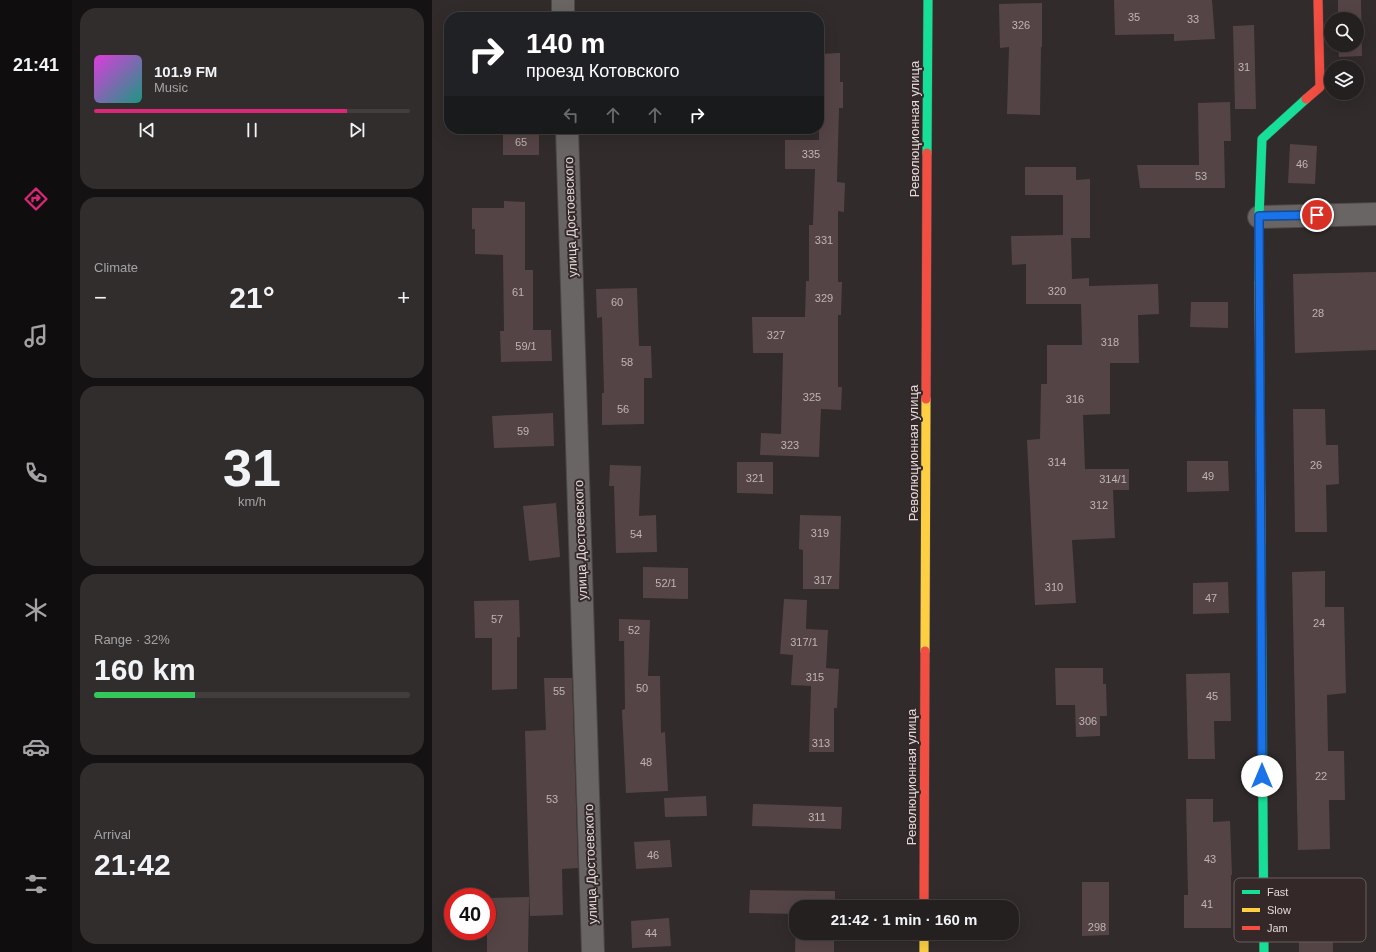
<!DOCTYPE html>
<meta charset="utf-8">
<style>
:root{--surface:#252020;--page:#312d2d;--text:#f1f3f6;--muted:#a3a3a5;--line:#423e3e;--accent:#db2777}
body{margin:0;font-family:Helvetica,sans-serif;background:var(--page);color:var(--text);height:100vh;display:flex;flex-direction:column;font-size:15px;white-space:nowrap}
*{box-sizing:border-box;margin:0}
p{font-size:13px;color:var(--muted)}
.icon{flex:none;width:22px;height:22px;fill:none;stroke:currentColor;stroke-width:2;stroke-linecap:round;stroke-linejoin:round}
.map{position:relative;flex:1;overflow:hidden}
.details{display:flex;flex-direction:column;gap:8px;padding:8px;background:#141212;width:360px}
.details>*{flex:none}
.top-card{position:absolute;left:12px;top:12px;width:380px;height:122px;border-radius:16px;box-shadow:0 4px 16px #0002,0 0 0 1px var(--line);background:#202124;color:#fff;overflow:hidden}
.controls{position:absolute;left:892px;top:12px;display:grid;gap:8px}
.controls a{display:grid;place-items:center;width:40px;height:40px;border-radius:50%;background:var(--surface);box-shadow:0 4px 16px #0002,0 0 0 1px var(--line);font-size:20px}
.speed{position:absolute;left:12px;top:888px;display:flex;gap:8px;font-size:20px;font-weight:700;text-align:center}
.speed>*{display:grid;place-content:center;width:52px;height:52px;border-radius:50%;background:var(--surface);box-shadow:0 4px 16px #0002,0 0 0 1px var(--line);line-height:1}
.speed .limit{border:6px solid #d22;background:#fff;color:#111}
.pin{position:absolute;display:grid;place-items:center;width:34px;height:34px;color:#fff;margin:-17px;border:2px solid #fff;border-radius:50%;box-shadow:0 1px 4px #0007}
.me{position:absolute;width:44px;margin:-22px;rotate:0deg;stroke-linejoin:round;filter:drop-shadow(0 0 3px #0008)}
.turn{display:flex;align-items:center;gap:14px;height:84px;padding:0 16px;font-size:18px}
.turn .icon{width:52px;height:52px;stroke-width:2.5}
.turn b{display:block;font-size:28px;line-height:34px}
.lanes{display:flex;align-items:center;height:38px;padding:0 16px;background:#0003;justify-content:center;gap:20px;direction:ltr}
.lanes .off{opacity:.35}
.big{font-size:30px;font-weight:600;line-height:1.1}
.details .widget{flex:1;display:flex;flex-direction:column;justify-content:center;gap:6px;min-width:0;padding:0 14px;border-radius:16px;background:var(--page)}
.details .dial{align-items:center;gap:0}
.dial b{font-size:52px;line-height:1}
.song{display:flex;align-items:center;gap:12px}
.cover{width:48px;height:48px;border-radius:6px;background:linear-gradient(135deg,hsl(300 70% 55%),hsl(170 70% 35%))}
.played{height:4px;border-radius:2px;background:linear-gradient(90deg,var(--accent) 80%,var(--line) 80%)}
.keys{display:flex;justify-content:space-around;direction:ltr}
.heat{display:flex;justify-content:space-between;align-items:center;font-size:22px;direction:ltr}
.charge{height:6px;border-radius:3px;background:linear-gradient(90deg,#34c759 32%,var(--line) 0)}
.trip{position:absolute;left:357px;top:900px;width:230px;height:40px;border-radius:16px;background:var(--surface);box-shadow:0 4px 16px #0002,0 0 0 1px var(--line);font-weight:600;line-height:40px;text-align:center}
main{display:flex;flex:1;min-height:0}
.dock{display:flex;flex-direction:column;width:72px;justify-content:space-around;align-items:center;background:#0f0d0d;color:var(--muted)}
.dock .icon{width:28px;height:28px}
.dock .active{color:var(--accent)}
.dock b{font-size:18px;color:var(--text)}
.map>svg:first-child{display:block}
</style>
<main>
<nav class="dock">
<b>21:41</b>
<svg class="icon active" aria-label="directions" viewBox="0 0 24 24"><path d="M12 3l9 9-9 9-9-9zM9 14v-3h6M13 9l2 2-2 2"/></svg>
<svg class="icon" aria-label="music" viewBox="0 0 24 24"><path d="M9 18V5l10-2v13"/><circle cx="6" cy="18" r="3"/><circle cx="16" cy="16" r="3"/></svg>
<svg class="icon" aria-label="phone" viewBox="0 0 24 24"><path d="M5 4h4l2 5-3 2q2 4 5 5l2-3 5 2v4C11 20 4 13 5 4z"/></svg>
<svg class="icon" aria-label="climate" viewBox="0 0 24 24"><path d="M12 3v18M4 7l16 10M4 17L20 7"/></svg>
<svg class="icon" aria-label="car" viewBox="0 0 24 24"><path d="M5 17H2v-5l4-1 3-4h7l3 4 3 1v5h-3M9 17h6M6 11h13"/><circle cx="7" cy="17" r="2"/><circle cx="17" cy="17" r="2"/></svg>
<svg class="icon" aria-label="filters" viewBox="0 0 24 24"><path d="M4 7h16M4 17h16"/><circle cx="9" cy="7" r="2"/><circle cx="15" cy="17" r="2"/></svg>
</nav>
<section class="details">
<div class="widget">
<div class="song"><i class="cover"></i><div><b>101.9 FM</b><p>Music</p></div></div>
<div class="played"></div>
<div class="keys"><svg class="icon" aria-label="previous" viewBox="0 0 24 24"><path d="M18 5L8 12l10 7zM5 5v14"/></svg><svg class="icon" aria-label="pause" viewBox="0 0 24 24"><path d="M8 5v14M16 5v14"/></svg><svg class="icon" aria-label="next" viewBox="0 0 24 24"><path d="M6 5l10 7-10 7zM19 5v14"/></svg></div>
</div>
<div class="widget"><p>Climate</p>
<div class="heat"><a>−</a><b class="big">21°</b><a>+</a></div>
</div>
<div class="widget dial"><b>31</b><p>km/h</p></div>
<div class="widget"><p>Range · 32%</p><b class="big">160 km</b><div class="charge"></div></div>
<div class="widget"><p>Arrival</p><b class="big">21:42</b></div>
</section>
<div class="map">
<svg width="944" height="952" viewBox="0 0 944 952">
<rect width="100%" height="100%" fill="#312b2b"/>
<g fill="#554446">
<polygon points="682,0 780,0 783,39 742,41 742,34 683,35"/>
<polygon points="906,0 929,0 930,56 907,57 906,45 925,45 925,19 906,19"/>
<polygon points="610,3 610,47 609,47 608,115 575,114 577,47 568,48 567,4"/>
<polygon points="822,25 824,109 803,109 801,26"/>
<polygon points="408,53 408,82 411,82 411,108 407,108 405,182 413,183 412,212 406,211 406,282 410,282 409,315 406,315 406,387 410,387 409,410 389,409 387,457 328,455 329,433 349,434 351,353 321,353 320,317 373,317 374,281 377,281 377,225 381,225 383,169 353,169 353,140 387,140 387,54"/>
<polygon points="798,102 799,141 792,141 793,188 708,188 705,165 767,165 766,103"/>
<rect x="71" y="129" width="36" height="26"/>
<polygon points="858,144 885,146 883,184 856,183"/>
<polygon points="593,167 644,167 644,180 658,179 658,238 639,238 640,279 657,278 657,286 726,284 727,314 706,315 707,363 678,363 678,414 651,415 653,469 697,469 697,490 681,490 683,538 640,540 644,603 603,605 595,440 608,439 609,384 615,384 615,345 650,345 649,304 594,304 594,264 580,265 579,236 631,235 631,195 593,195"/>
<polygon points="72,201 93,202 93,270 101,270 101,330 119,330 120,361 69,362 68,331 72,331 71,255 43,254 43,229 40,229 40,208 72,208"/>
<polygon points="944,272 944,350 863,353 861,274"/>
<polygon points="205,288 207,346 219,346 220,378 212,378 212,424 170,425 170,393 172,393 170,317 165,318 164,289"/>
<polygon points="759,302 796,302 796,328 758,327"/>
<polygon points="861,409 893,409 894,445 906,445 907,484 894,485 895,532 863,532"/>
<polygon points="121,413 122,446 62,448 60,416"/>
<polygon points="755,461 796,461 797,491 755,492"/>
<polygon points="305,462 341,462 341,494 305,493"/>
<polygon points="178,465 209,466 207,516 224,515 225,552 184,553 182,486 177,486"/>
<polygon points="124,503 128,557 97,561 91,506"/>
<polygon points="368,515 409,516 407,589 371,589 371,550 367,549"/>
<polygon points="211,567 256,568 256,599 211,598"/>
<polygon points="893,571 893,607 912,607 914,693 895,695 896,751 912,751 913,800 897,800 898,849 866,850 860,572"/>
<polygon points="796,582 797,613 761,614 761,583"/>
<polygon points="352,599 375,600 374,629 396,630 394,668 407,669 405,708 402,708 402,752 377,752 379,686 359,685 361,655 348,654"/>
<polygon points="87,600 88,637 85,637 85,689 60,690 60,638 43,638 42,601"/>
<polygon points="187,619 218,620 216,676 228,676 229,733 233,732 236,791 194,793 190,710 193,709 192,641 187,641"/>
<polygon points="623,668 671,668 671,684 674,684 675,716 668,716 668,736 644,737 643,705 624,705"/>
<polygon points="798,673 799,721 782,721 783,759 756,759 754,674"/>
<polygon points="112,678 140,678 146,868 130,869 131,915 98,916 93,731 114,730"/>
<polygon points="274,796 275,816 233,817 232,798"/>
<polygon points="754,799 781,799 781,822 798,821 800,875 799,875 799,928 752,928 752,895 756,895"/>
<polygon points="321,804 410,807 409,829 320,826"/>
<polygon points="238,840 240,867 204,869 202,842"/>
<polygon points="650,882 677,882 677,935 650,936"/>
<polygon points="318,890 403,891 403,907 364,907 364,933 402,933 402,952 363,952 364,914 317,913"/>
<polygon points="900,892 901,952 867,952 866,893"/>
<polygon points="97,897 96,952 55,952 55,898"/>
<polygon points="237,918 239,946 200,948 199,921"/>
</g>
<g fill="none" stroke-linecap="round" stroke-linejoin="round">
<g stroke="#4d4747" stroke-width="24">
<g id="street">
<polyline points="131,0 131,17"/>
<polyline points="135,129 161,952"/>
<polyline points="827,217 944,214"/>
</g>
</g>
<g stroke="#4d4747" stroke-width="10">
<g id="fast">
<polyline points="495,153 496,0"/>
<polyline points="827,283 827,217 830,139 874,99"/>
<polyline points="829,542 832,952"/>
</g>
</g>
<g stroke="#4d4747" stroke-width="10">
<g id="slow">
<polyline points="827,283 829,542"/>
<polyline points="493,651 494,399"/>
<polyline points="492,933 492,952"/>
</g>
</g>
<g stroke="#4d4747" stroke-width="10">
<g id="jam">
<polyline points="874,99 888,87 886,0"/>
<polyline points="494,399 495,153"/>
<polyline points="492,907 493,651"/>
</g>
</g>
<use href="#street" stroke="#696565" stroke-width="22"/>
<use href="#fast" stroke="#16e098" stroke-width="9"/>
<use href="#slow" stroke="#ffcf43" stroke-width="9"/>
<use href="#jam" stroke="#f24e42" stroke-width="9"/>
</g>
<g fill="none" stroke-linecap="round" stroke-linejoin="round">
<g stroke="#114b97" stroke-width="10">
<polyline id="route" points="830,776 827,216 885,215"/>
</g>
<use href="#route" stroke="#1a73e8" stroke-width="7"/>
</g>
<g text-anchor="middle" stroke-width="4" stroke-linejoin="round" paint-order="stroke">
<g font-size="11" fill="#bfb4b5">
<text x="702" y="21">35</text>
<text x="761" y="23">33</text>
<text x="589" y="29">326</text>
<text x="812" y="71">31</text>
<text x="89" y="146">65</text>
<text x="379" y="158">335</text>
<text x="870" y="168">46</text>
<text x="769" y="180">53</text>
<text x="392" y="244">331</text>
<text x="625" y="295">320</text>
<text x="86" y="296">61</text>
<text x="392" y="302">329</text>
<text x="185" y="306">60</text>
<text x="886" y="317">28</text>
<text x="344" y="339">327</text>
<text x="678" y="346">318</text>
<text x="94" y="350">59/1</text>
<text x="195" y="366">58</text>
<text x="380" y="401">325</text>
<text x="643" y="403">316</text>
<text x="191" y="413">56</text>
<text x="91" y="435">59</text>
<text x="358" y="449">323</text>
<text x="625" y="466">314</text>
<text x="884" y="469">26</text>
<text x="776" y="480">49</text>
<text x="323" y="482">321</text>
<text x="681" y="483">314/1</text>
<text x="667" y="509">312</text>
<text x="388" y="537">319</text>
<text x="204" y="538">54</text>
<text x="391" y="584">317</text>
<text x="234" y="587">52/1</text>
<text x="622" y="591">310</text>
<text x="779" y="602">47</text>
<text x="65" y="623">57</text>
<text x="887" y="627">24</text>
<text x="202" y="634">52</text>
<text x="372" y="646">317/1</text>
<text x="383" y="681">315</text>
<text x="210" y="692">50</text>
<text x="127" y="695">55</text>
<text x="780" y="700">45</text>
<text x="656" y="725">306</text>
<text x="389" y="747">313</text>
<text x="214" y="766">48</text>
<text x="889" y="780">22</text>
<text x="120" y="803">53</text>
<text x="385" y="821">311</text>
<text x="221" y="859">46</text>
<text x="778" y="863">43</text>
<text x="775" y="908">41</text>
<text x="665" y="931">298</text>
<text x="219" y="937">44</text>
</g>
<g font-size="13" fill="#e2dada" stroke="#342829">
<text transform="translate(482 129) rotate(-90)" y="5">Революционная улица</text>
<text transform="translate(138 217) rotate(-92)" y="5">улица Достоевского</text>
<text transform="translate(481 453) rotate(-90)" y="5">Революционная улица</text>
<text transform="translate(148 540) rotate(-92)" y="5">улица Достоевского</text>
<text transform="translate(479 777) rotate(-90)" y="5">Революционная улица</text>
<text transform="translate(158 864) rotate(-92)" y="5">улица Достоевского</text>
</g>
</g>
<rect x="802" y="878" width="132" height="64" rx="6" fill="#342829" stroke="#685d5e" stroke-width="1"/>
<rect x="810" y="890" width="18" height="4" fill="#16e098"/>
<rect x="810" y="908" width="18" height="4" fill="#ffcf43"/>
<rect x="810" y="926" width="18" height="4" fill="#f24e42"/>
<g font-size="11" fill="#e2dada">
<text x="835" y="896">Fast</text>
<text x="835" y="914">Slow</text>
<text x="835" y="932">Jam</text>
</g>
</svg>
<div class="controls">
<a><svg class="icon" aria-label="search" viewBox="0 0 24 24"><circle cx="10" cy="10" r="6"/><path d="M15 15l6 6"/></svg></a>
<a><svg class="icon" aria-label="layers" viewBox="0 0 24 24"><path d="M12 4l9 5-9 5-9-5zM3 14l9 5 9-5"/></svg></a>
</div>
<div class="speed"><div class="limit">40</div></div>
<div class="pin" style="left:885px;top:215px;background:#d93025"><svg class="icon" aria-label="arrive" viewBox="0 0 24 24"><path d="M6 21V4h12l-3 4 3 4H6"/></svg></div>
<svg class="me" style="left:830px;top:776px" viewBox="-20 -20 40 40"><circle r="19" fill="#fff"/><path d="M0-13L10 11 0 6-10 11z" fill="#1a73e8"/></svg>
<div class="trip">21:42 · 1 min · 160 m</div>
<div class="top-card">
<div class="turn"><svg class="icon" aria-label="right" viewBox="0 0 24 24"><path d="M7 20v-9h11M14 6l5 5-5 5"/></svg><div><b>140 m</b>проезд Котовского</div></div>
<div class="lanes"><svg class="icon off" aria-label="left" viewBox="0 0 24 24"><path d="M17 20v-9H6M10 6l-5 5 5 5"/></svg><svg class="icon off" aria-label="ahead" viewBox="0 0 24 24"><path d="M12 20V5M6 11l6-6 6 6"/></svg><svg class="icon off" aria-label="ahead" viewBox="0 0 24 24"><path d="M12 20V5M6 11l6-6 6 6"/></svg><svg class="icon" aria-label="right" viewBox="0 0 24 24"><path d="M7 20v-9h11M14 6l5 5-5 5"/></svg></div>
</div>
</div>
</main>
